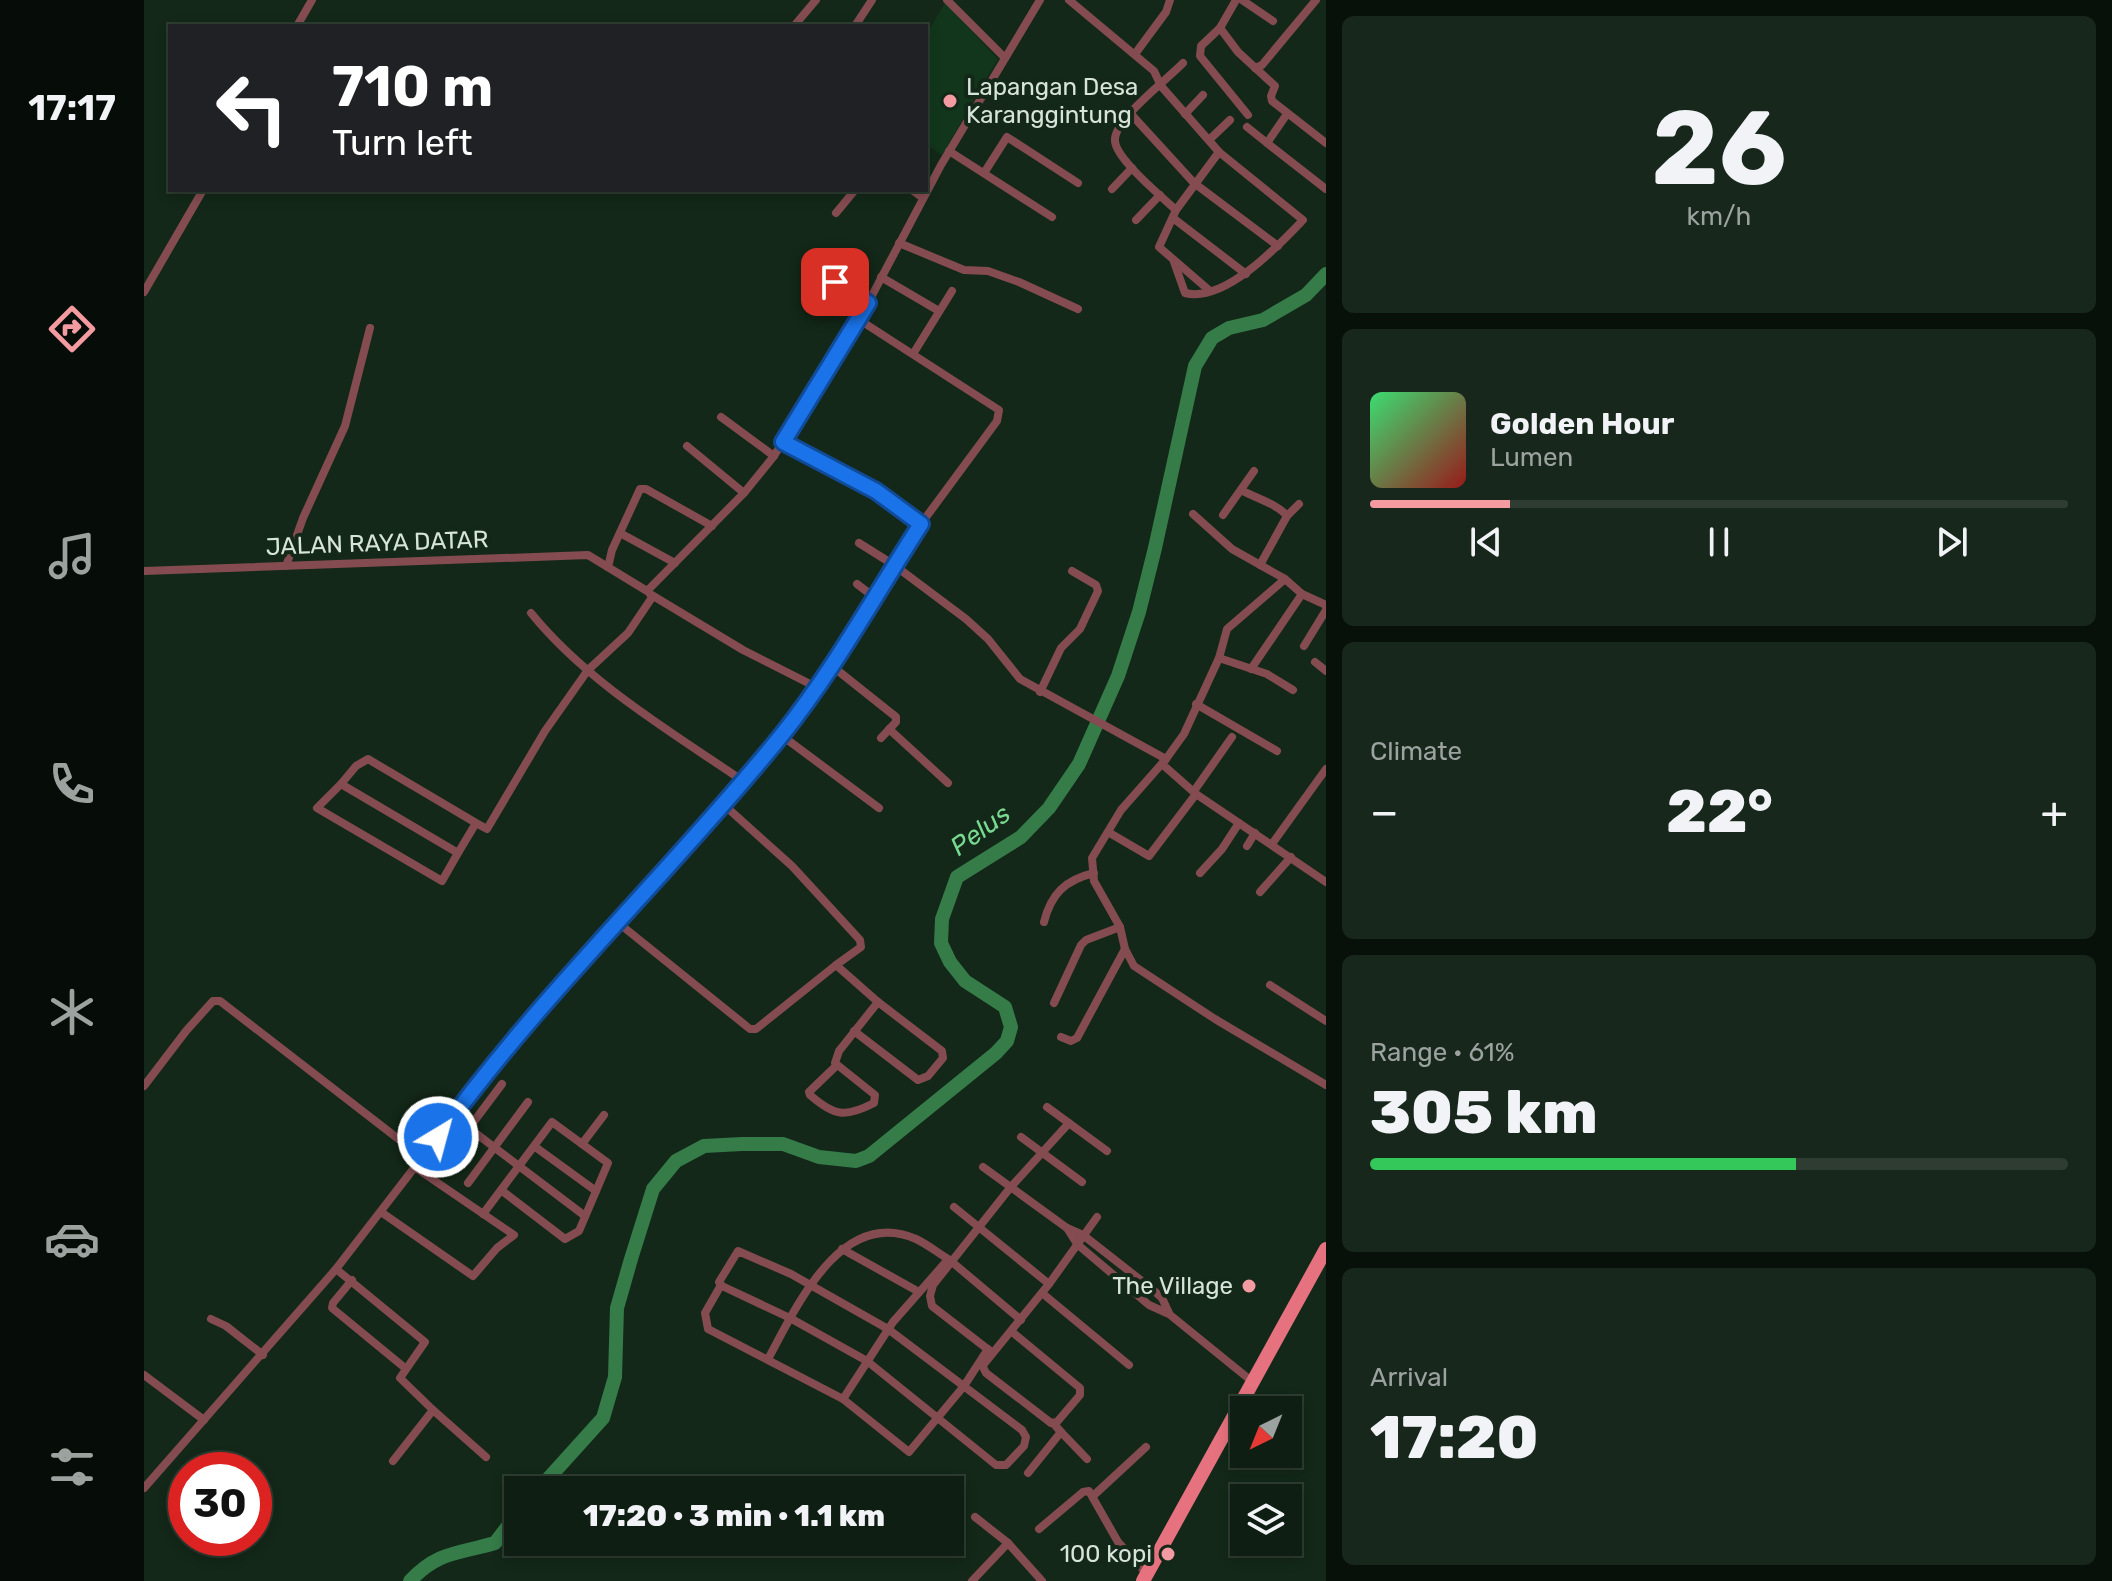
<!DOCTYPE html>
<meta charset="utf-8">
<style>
:root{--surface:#0e1e12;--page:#17271b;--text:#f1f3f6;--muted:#9ba29f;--line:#2e3c32;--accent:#f49aa1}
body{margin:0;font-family:Rubik,sans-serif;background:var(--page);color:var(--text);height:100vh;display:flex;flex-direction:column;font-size:30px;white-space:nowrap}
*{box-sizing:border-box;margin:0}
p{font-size:26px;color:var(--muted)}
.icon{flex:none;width:44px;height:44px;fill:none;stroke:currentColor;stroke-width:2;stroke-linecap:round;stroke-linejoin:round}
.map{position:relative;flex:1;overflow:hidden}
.sheet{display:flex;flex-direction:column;gap:16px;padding:16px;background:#08100a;width:786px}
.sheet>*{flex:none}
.top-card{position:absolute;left:24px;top:24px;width:760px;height:168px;border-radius:0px;box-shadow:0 4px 12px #0003,0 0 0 2px var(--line);background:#202124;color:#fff;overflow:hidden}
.needle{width:52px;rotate:223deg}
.buttons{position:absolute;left:1086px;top:1396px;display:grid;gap:16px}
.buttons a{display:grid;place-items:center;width:72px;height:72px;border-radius:0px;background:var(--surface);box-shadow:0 4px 12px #0003,0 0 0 2px var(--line);font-size:40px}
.speed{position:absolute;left:24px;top:1452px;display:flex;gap:16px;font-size:40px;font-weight:700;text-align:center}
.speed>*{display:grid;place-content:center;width:104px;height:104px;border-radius:50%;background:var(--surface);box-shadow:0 4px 12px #0003,0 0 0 2px var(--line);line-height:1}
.speed .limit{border:12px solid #d22;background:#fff;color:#111}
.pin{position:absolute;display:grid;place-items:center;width:68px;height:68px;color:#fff;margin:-34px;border-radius:16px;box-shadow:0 4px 12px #0006}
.me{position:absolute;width:88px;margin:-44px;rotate:37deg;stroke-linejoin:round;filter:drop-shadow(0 0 6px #0008)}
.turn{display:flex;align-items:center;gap:28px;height:168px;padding:0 32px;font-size:36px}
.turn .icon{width:104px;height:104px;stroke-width:2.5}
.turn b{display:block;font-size:56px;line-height:68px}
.big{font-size:60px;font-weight:800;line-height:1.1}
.sheet .tile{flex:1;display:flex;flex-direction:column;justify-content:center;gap:12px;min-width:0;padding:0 28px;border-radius:12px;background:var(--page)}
.sheet .dial{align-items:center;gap:0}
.dial b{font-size:104px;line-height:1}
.song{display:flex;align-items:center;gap:24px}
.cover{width:96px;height:96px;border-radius:12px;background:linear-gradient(135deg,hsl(140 70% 55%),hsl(0 70% 35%))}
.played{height:8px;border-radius:4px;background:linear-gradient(90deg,var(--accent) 20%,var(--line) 20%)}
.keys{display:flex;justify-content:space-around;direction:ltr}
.heat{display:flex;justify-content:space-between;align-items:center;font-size:44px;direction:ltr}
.charge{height:12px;border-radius:6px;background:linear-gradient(90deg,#34c759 61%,var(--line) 0)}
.trip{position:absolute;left:360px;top:1476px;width:460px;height:80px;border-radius:0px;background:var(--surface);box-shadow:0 4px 12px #0003,0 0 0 2px var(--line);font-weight:800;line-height:80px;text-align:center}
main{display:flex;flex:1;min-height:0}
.dock{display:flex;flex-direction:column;width:144px;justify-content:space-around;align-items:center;background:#060c07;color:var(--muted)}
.dock .icon{width:56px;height:56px}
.dock .current{color:var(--accent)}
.dock b{font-size:36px;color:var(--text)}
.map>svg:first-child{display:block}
</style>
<main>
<nav class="dock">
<b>17:17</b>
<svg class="icon current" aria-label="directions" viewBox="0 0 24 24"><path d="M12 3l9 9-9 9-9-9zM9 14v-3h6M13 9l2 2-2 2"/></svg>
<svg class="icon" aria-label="music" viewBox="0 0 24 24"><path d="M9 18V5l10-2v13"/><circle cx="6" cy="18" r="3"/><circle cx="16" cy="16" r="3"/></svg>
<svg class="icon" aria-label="phone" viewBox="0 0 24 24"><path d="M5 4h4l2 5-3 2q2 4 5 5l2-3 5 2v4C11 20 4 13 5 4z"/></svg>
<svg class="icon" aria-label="climate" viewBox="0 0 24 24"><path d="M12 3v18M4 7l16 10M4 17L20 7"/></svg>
<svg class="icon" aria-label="car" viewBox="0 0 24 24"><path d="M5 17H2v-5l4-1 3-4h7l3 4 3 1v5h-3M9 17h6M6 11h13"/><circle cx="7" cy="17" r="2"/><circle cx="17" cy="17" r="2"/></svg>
<svg class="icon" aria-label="filters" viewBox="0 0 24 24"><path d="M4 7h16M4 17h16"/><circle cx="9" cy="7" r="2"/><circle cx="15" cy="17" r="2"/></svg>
</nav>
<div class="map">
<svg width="1182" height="1581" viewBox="0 0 1182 1581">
<rect width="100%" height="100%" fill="#132818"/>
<polygon fill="#11361b" points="801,3 854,59 798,155 782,144 782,35"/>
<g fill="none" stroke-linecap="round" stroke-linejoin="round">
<g stroke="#357c49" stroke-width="14">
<polyline points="394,1490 459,1418 471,1377 473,1308 487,1259 509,1189 532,1161 560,1146 598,1144 639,1144 675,1157 712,1161 725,1156 852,1053 863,1041 867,1027 861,1007 821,981 806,962 797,943 798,919 813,877 877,837 905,808 935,764 974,676 995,612 1011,548 1051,366 1068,338 1085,328 1119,320 1162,295 1182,274"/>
<path d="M 266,1581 C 294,1551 314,1554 351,1543 L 374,1513"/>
</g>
<g stroke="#844c51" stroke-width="8">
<polyline points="803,0 861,58"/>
<path d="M 925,0 L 1010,71 L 1017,86 L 1075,152 L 1159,220 C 1134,246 1081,303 1041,293 L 1030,262"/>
<polyline points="1092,0 1076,28 1094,52 1131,86 1127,96 1128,101 1182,143"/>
<polyline points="1098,0 1129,21"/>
<polyline points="153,26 168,0"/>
<polyline points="650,26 672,0"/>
<polyline points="711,26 728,0"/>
<polyline points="1076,28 1057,46 1056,56 1104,115"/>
<polyline points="991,54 1022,12 1026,0"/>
<polyline points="1111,68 1118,65 1172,0"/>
<polyline points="986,113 1050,183 1134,246"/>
<polyline points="1041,114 1059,95"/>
<polyline points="1143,114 1123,143 1182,189"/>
<polyline points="1103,127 1123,143"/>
<polyline points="1065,140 1086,120"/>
<polyline points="805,151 908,217"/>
<polyline points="840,173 863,137 934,183"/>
<polyline points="968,189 988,168"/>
<polyline points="768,190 779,198"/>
<path d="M 1032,210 C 1018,197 972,159 971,141 C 969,120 1024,79 1039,63"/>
<polyline points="692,213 711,190"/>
<polyline points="1029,218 1102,274"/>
<polyline points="992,220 1016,195"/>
<polyline points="755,243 820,270 844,271 875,282 934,309"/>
<polyline points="676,273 724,303"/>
<polyline points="737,277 795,311"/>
<polyline points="1066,291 1015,247 1032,210 1075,152"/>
<polyline points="0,292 59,190"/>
<polyline points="769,354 808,291"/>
<polyline points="577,417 630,456"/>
<polyline points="639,442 732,491 777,524"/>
<polyline points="543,446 600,493"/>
<path d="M 1097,490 C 1111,498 1134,504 1143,516"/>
<polyline points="1049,514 1088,549 1141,579 1158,594 1182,605"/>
<polyline points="1079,515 1110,471"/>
<polyline points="476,533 531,563"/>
<polyline points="715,543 750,565 822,619 844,639 876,679 1022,759"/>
<polyline points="1116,565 1143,516 1155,504"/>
<polyline points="142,566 159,518 201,426 226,328"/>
<polyline points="464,567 468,550 496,489 502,489 568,526"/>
<polyline points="0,571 444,555 503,591 600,493 630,456 724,303 797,165 896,0"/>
<polyline points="1141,579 1083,629 1075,658 1040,734 1022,759 977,810 948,858 950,881 976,927 981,949 990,966 1071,1019 1182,1085"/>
<polyline points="713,584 730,597"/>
<polyline points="506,594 599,650 674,688"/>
<path d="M 387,613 C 444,683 526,731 599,781"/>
<polyline points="1160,646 1182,610"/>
<polyline points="1075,658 1123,674 1149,690"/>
<polyline points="1171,662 1182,671"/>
<polyline points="688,666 752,717 752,722 737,738"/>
<polyline points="1107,669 1158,594"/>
<polyline points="896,692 917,648 936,629 954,591 952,585 928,571"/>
<polyline points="1052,704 1133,751"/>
<polyline points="745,729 804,783"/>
<polyline points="637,735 735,808"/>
<polyline points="1018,764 1052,794 1182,882"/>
<polyline points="197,784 173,808 298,881 314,853"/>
<polyline points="1050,791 1088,737"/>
<polyline points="579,804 648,866 716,940 717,947 692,965 734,1002 798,1051 799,1058 784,1076 774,1080 710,1031"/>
<polyline points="332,823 314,853 197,784 212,766 224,759 332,823 343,829 401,731 444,670 484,633 509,596"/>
<polyline points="964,832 1005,856 1052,794"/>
<polyline points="1128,844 1182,769"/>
<polyline points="1103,846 1111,833"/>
<polyline points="1056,873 1078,849 1095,823"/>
<polyline points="1116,892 1147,857"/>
<polyline points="472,921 606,1029 612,1029 692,965"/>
<path d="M 900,922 C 907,894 921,880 950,873"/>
<polyline points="1126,985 1182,1021"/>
<polyline points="910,1003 937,945 942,940 976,927"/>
<polyline points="917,1037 927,1041 933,1038 981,949"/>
<path d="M 692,1066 L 665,1092 L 666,1095 C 690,1116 701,1118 730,1103 L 731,1095 L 691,1063 L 695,1051 L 734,1002"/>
<polyline points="0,1086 42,1031 69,1001 76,1001 279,1158"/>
<polyline points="903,1107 963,1151"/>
<polyline points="309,1116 441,1216"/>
<polyline points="877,1137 938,1182"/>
<polyline points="438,1144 460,1115"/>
<polyline points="390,1146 452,1191"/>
<polyline points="298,1164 358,1084"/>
<polyline points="839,1167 923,1228 939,1235 1008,1289 1018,1298 1025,1313"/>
<polyline points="324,1183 384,1102"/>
<polyline points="810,1207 905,1284"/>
<polyline points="237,1212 329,1276 353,1248 370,1235 272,1168"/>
<polyline points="339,1214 408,1122 464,1163 435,1231 421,1239 357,1190"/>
<polyline points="923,1228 933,1244 1005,1305 1025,1314 1110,1383"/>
<polyline points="698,1249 775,1292"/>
<polygon points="594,1251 647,1274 744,1329 878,1430 882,1437 880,1446 862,1465 852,1465 723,1361 646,1318 578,1286 575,1282"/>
<polyline points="808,1262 877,1320"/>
<polyline points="192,1269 281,1342 256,1378 289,1410 249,1461"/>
<polyline points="208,1280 189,1303 188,1308 261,1368"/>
<polyline points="577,1285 561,1313 564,1329 699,1399 765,1452 820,1386 844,1349"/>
<polyline points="898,1293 985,1365"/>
<polyline points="67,1319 82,1326 119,1355"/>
<polyline points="867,1331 936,1388 936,1395 913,1422 907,1423 842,1373 839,1367 840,1364 905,1284 953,1217"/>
<polyline points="846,1351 788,1306 786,1296 789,1285 866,1188 925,1123"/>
<path d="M 624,1359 C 652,1308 697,1206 772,1239 C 783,1244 794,1253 804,1259"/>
<polyline points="0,1375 60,1420"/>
<polyline points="699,1399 749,1322 801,1263"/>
<polyline points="289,1410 342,1457"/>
<polyline points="917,1432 943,1459"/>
<polyline points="884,1473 917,1432 909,1423"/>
<polyline points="0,1488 192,1269 335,1084 405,1000 637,735 674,688 777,524 853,421 855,410 714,319"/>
<polyline points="949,1496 1002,1447"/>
<polyline points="831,1517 864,1543"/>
<polyline points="895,1529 939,1492 945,1491 974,1542 1003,1574"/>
<polyline points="828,1581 864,1543 898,1581"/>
</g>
<polyline stroke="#e5727e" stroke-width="14" points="999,1581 1182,1249"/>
</g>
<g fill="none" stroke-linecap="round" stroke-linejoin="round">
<g stroke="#114b97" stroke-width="20">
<path id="route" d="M 294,1137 C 397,994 526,873 637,736 C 690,670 731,595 777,524 L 732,491 L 639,442 L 724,303 L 691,282"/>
</g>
<use href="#route" stroke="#1a73e8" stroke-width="14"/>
</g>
<g fill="#f49aa1" stroke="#132818" stroke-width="3">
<circle cx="806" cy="101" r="8"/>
<circle cx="1105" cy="1286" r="8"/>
<circle cx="1024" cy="1554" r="8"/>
</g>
<g text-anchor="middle" stroke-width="8" stroke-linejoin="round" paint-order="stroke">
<g font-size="24" fill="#d7e4d9" stroke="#132818" text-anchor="end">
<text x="822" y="95" text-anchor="start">Lapangan Desa<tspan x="822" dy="28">Karanggintung</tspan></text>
<text x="1089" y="1294">The Village</text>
<text x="1008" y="1562">100 kopi</text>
</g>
<g font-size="24" fill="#d7e4d9" stroke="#132818">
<text transform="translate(233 543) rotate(-2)" y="8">JALAN RAYA DATAR</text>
</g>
<g font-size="26" font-style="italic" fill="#79d990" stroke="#132818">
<text transform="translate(836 830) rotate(-36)" y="9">Pelus</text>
</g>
</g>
</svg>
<div class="buttons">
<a><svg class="needle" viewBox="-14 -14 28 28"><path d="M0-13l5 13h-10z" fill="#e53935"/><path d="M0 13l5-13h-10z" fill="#9ba29f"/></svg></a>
<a><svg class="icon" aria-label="layers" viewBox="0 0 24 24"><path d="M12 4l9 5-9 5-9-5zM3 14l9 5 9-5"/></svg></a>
</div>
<div class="speed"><div class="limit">30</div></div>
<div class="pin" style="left:691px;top:282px;background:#d93025"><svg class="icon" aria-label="arrive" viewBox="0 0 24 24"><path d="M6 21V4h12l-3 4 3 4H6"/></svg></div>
<svg class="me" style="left:294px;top:1137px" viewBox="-20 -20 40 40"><circle r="17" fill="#1a73e8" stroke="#fff" stroke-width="3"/><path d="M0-11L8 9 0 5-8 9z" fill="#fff"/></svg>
<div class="trip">17:20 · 3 min · 1.1 km</div>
<div class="top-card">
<div class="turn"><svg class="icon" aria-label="left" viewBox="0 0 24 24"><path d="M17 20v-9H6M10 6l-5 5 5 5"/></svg><div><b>710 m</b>Turn left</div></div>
</div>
</div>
<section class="sheet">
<div class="tile dial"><b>26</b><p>km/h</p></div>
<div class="tile">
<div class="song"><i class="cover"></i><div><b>Golden Hour</b><p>Lumen</p></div></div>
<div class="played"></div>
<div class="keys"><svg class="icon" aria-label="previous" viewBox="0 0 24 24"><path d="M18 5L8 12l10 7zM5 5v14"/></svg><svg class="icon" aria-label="pause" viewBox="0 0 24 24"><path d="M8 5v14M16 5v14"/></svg><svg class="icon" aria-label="next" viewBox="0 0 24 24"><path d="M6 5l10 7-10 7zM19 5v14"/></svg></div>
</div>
<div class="tile"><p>Climate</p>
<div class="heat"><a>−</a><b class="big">22°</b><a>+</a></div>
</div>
<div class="tile"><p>Range · 61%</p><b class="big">305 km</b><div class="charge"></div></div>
<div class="tile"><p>Arrival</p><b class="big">17:20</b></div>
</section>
</main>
